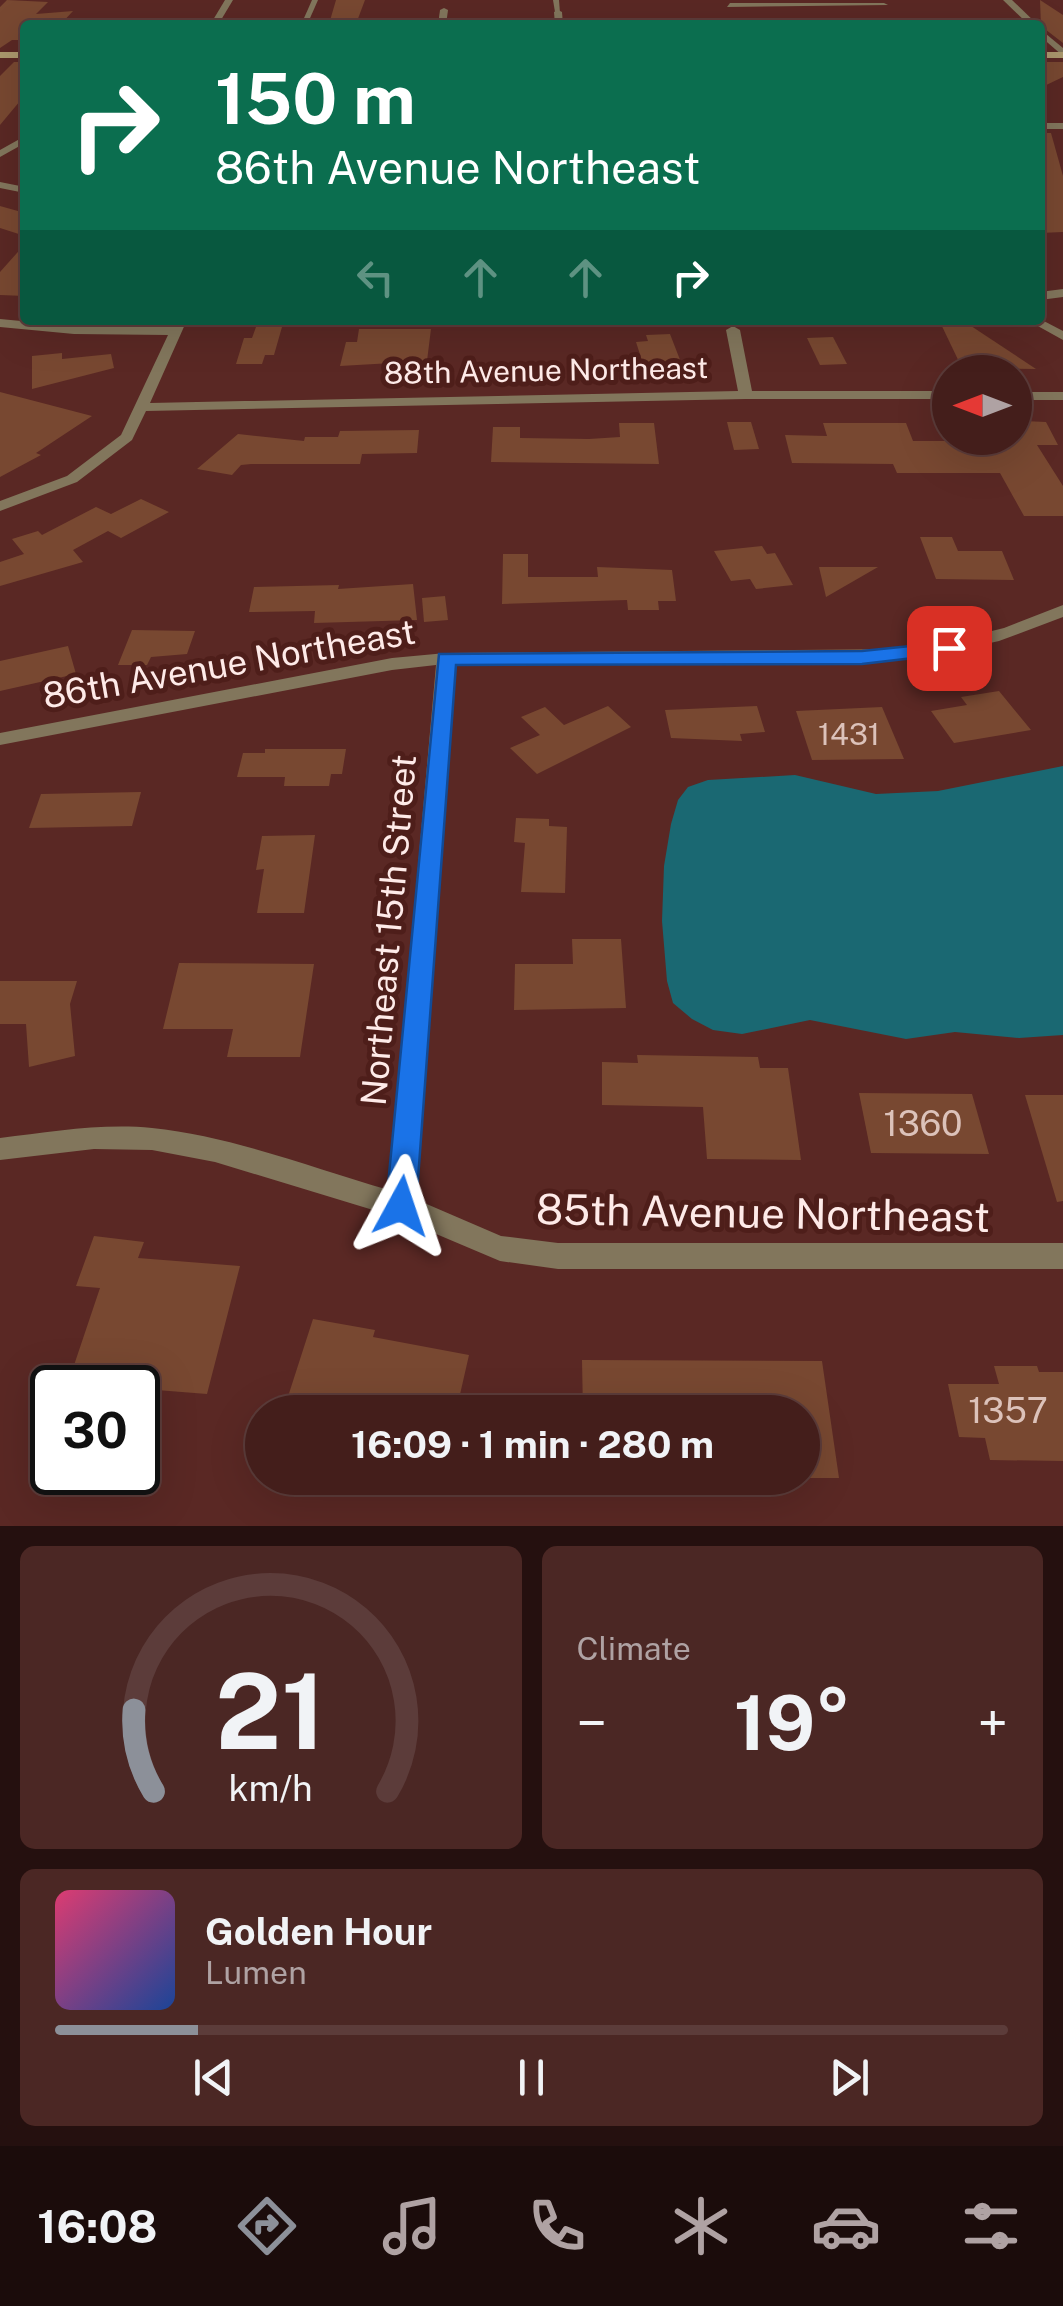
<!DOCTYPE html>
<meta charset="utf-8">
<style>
:root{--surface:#441e1b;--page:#4b2724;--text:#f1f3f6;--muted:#afa2a3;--line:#5c3c3a;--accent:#8c9099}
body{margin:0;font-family:"Public Sans",sans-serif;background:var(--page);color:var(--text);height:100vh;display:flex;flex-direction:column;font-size:38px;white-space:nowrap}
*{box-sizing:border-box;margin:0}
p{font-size:32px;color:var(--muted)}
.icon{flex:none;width:55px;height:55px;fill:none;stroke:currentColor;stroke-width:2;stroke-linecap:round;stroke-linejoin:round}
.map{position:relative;height:1526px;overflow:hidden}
.panel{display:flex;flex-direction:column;gap:20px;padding:20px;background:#25100f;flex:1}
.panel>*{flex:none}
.hud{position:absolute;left:20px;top:20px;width:1025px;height:305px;border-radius:10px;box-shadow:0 10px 40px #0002,0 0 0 2px var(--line);background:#0b6e4f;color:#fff;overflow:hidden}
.needle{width:65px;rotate:270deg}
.buttons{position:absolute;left:932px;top:355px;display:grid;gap:20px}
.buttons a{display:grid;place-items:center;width:100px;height:100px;border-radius:50%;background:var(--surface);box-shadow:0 10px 40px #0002,0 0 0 2px var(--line);font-size:50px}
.speed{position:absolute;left:30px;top:1365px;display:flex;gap:20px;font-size:50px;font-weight:700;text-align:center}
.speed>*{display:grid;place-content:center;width:130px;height:130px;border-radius:50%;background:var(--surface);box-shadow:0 10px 40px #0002,0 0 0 2px var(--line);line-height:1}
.speed .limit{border:5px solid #111;border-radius:15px;background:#fff;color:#111}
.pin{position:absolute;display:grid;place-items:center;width:85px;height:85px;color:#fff;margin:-42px;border-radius:20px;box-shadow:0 5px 15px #0006}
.me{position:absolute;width:110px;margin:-55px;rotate:5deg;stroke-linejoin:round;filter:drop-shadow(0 0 8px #0008)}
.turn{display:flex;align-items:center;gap:35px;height:210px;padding:0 30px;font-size:45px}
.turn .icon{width:130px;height:130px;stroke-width:2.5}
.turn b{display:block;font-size:70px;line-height:85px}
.lanes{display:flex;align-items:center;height:95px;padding:0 30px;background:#0003;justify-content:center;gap:50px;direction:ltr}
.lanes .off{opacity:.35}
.big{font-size:75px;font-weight:700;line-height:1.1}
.panel .card{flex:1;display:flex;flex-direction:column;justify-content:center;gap:15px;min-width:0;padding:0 35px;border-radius:15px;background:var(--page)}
.panel .dial{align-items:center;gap:0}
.dial svg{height:260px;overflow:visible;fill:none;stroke:var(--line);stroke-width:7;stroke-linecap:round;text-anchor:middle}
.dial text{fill:var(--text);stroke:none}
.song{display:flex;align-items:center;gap:30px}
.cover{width:120px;height:120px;border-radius:15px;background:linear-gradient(135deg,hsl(340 70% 55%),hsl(220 70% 35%))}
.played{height:10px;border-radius:5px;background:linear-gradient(90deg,var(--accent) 15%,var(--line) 15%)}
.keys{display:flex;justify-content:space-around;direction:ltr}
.heat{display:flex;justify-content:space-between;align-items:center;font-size:55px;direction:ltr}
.panel .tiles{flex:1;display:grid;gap:20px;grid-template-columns:1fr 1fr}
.card:last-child{grid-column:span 2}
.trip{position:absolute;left:245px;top:1395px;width:575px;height:100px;border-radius:50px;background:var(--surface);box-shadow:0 10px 40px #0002,0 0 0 2px var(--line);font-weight:700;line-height:100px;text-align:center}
.tabs{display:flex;height:160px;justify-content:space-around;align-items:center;background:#1b0c0b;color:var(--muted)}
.tabs .icon{width:70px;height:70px}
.tabs .current{color:var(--accent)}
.tabs b{font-size:45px;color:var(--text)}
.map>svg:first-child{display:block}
</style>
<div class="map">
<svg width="1063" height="1526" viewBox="0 0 1063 1526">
<rect width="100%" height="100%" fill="#5a2824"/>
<polygon fill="#1a6872" points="1063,766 1063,1035 1019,1038 955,1032 906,1039 810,1020 742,1034 713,1030 692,1019 673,1003 667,981 662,921 664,866 671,824 678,800 688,787 708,780 795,775 876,794 938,791"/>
<g fill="#784831">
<polygon points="7,0 48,2 36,14 73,11 60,25 25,25 25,40 12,40 0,48 0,7"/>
<polygon points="336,0 365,0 356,24 329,24"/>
<polygon points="1040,0 1063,15 1063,43 1041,26"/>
<polygon points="14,62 25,62 25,95 0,125 0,76"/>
<polygon points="1040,62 1063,62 1063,77 1040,88"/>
<polygon points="1040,133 1051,133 1063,176 1063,232 1040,233"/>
<polygon points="0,206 25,213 25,236 0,228"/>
<polygon points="25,244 25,296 0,295 0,272"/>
<polygon points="939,320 962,320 1036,369 962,368"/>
<polygon points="256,327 282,327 274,355 265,355 262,364 236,364 244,338 252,338"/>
<polygon points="359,329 431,329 427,361 340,366 346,342 357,342"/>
<polygon points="670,334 682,365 644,367 636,342 648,341 646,335"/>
<polygon points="833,337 847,364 820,365 807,338"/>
<polygon points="62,353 62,359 111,354 114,368 32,389 32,356"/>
<polygon points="0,392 92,416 36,453 41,455 0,477"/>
<polygon points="1015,409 1023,421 1046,422 1058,445 1037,445 1063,486 1063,516 1024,516 1000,473 897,473 893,464 792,463 785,435 827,436 823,423 906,423 913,441 996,441 994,438 1015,438"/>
<polygon points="727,422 751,422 759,449 734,450"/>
<polygon points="619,423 654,423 659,464 491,462 493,427 520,427 520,438 589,439 620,437"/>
<polygon points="419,430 417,453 362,454 360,464 251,464 241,465 232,475 197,469 238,434 304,441 305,437 338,437 340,431"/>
<polygon points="141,499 169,512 121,538 108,531 73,550 83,562 0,586 0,562 24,554 12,539 38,531 42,535 96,507 111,514"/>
<polygon points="920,537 952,537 958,551 1002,551 1014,580 936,579"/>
<polygon points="762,546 767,554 775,553 793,585 756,589 750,579 731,581 714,551"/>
<polygon points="503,554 528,554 528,577 598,577 597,567 672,570 676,601 658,601 659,610 628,610 627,600 502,604"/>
<polygon points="819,567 878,567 826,597"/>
<polygon points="413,584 417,620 314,623 315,611 249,612 254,587 339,585 338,589"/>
<polygon points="445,596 448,620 424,622 422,598"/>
<polygon points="132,630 195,631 187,654 151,657 147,665 118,665"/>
<polygon points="68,646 76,674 0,691 0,661"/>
<polygon points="999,691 1031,730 954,743 931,711 967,705 961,697"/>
<polygon points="608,706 631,727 537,774 510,748 540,735 521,717 545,707 564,725"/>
<polygon points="757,706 765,732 740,734 742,741 671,738 665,710"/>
<polygon points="882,707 904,759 812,760 796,711"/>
<polygon points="265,749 346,749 342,774 331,774 329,786 284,786 285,777 237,777 243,753 265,753"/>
<polygon points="141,792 132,826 29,828 41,794"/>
<polygon points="516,818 549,819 549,826 567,827 565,893 521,892 525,843 514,842"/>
<polygon points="315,835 304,913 257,913 264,869 256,870 262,836"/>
<polygon points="572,939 621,939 626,1008 514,1010 515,964 573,964"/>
<polygon points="179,963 314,964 300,1057 227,1057 233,1029 163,1029"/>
<polygon points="0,981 77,981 70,1004 75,1056 29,1067 26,1024 0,1024"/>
<polygon points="637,1055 758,1057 760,1068 788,1068 801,1160 707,1159 703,1107 602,1105 602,1062 638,1063"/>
<polygon points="859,1093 972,1094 989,1154 871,1153"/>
<polygon points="1025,1095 1063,1095 1063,1201 1057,1202"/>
<polygon points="94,1236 144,1242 138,1258 240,1266 207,1394 68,1383 100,1288 76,1286"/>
<polygon points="313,1319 375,1330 373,1337 469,1355 456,1412 283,1412"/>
<polygon points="582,1360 822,1361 839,1478 802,1478 802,1412 583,1412"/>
<polygon points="994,1366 1037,1366 1039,1372 1063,1372 1063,1461 990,1460 985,1438 959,1437 948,1384 999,1384"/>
</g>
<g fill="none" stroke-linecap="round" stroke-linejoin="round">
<g fill="#82765c" fill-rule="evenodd">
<polygon points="312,0 318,0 307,25 301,25"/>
<polygon points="553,0 559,0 560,13 555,12"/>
</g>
<g fill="#82765c" fill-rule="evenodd">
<polygon points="225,0 233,0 218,25 210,25"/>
<polygon points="1003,0 1012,0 1038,25 1029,25"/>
<polygon points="730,3 884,3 888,5 727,7"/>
<polygon points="444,8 448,10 446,25 438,25 440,10"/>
<polygon points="558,10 562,12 563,25 555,25 554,12"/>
<polygon points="1040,29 1063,48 1063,56 1040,36"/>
<rect x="1040" y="123" width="23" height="6"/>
<polygon points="25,136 25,143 0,157 0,150"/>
<polygon points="0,182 25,187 25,193 0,188"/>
<polygon points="1063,289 1063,297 1040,300 1040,292"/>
<polygon points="0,319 74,326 171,327 175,320 187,320 150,403 738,391 726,330 733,326 740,330 752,391 950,391 950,399 746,399 146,411 132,440 77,482 0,511 0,501 67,476 121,435 168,335 74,334 0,327"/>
<polygon points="1040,319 1063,331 1063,340 1027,320"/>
<rect x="1015" y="392" width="48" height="8"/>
<path d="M 1063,605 L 1063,617 L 999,641 L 919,659 L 455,664 L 415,1199 L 501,1236 L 558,1243 L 1063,1243 L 1063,1269 L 558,1269 L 500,1261 L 396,1217 L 215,1162 L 152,1150 L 94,1149 L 0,1160 L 0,1138 C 50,1132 102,1123 152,1128 C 232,1136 312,1168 389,1190 L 436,665 L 392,670 L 0,745 L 0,733 L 392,658 L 446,653 L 919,649 L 1004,628 Z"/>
</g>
<g fill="#ab986d" fill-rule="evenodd">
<rect x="0" y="52" width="25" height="6"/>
<rect x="1040" y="52" width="23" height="6"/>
</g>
</g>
<polygon fill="#1a73e8" stroke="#114b97" stroke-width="2.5" points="949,642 956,644 959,648 956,653 862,664 456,665 416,1206 412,1216 401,1220 390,1216 386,1206 439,654 862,651"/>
<g text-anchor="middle" stroke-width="10" stroke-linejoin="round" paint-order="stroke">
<g font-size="30" fill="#feeae8" stroke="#4e1e1a">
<text transform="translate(546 371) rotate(-1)" y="10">88th Avenue Northeast</text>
</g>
<g font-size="30" fill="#dcc2ba">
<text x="849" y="745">1431</text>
</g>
<g font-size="35" fill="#feeae8" stroke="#4e1e1a">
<text transform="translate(229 664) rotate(-10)" y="12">86th Avenue Northeast</text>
<text transform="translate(389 930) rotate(-85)" y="12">Northeast 15th Street</text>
</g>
<g font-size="35" fill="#dcc2ba">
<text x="923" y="1136">1360</text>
<text x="1008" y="1423">1357</text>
</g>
<g font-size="42" fill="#feeae8" stroke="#4e1e1a">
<text transform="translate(763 1213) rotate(1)" y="15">85th Avenue Northeast</text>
</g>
</g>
</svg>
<div class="buttons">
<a><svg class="needle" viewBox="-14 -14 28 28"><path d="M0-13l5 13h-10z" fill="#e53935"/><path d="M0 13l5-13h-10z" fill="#afa2a3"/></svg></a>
</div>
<div class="speed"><div class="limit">30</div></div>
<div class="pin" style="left:949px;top:648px;background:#d93025"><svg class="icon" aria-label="arrive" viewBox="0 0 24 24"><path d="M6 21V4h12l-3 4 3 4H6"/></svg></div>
<svg class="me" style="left:401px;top:1206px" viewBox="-20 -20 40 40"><path d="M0-17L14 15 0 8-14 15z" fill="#1a73e8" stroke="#fff" stroke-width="4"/></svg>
<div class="trip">16:09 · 1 min · 280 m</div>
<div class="hud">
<div class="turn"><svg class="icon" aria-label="right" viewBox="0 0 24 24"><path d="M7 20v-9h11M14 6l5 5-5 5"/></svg><div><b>150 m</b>86th Avenue Northeast</div></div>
<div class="lanes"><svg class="icon off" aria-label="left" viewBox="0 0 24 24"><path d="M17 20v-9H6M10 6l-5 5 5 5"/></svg><svg class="icon off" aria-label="ahead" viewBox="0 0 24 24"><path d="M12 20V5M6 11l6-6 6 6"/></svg><svg class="icon off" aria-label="ahead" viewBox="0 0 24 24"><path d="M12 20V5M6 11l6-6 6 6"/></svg><svg class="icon" aria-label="right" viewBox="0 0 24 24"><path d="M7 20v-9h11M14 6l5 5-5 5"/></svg></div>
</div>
</div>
<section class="panel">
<div class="tiles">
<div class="card dial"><svg viewBox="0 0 100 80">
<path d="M14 69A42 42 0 1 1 86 69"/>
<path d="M14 69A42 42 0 0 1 8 44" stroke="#8c9099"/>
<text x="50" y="56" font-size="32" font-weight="700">21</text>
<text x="50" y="72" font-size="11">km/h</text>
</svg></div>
<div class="card"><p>Climate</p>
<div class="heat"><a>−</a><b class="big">19°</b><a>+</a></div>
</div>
<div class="card">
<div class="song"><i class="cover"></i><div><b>Golden Hour</b><p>Lumen</p></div></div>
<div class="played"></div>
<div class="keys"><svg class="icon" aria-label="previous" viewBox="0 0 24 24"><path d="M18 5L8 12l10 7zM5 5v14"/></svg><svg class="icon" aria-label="pause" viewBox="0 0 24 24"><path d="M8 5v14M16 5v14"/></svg><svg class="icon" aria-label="next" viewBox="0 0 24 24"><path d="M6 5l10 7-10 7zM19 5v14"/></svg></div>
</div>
</div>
</section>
<nav class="tabs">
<b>16:08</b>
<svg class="icon current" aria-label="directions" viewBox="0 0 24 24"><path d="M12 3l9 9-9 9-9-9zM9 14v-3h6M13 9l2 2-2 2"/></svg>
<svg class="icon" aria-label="music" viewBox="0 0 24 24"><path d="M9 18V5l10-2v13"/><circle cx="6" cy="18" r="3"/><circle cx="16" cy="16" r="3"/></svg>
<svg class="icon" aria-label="phone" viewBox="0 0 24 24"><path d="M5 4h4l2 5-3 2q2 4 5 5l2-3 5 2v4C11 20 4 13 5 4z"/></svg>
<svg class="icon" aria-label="climate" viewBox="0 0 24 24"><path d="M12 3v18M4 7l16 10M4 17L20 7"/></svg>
<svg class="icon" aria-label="car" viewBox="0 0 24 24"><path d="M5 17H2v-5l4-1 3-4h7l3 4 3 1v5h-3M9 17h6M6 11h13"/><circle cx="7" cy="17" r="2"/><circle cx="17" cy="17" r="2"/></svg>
<svg class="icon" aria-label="filters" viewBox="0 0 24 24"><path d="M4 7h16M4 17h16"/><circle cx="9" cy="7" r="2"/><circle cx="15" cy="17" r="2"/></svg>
</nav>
